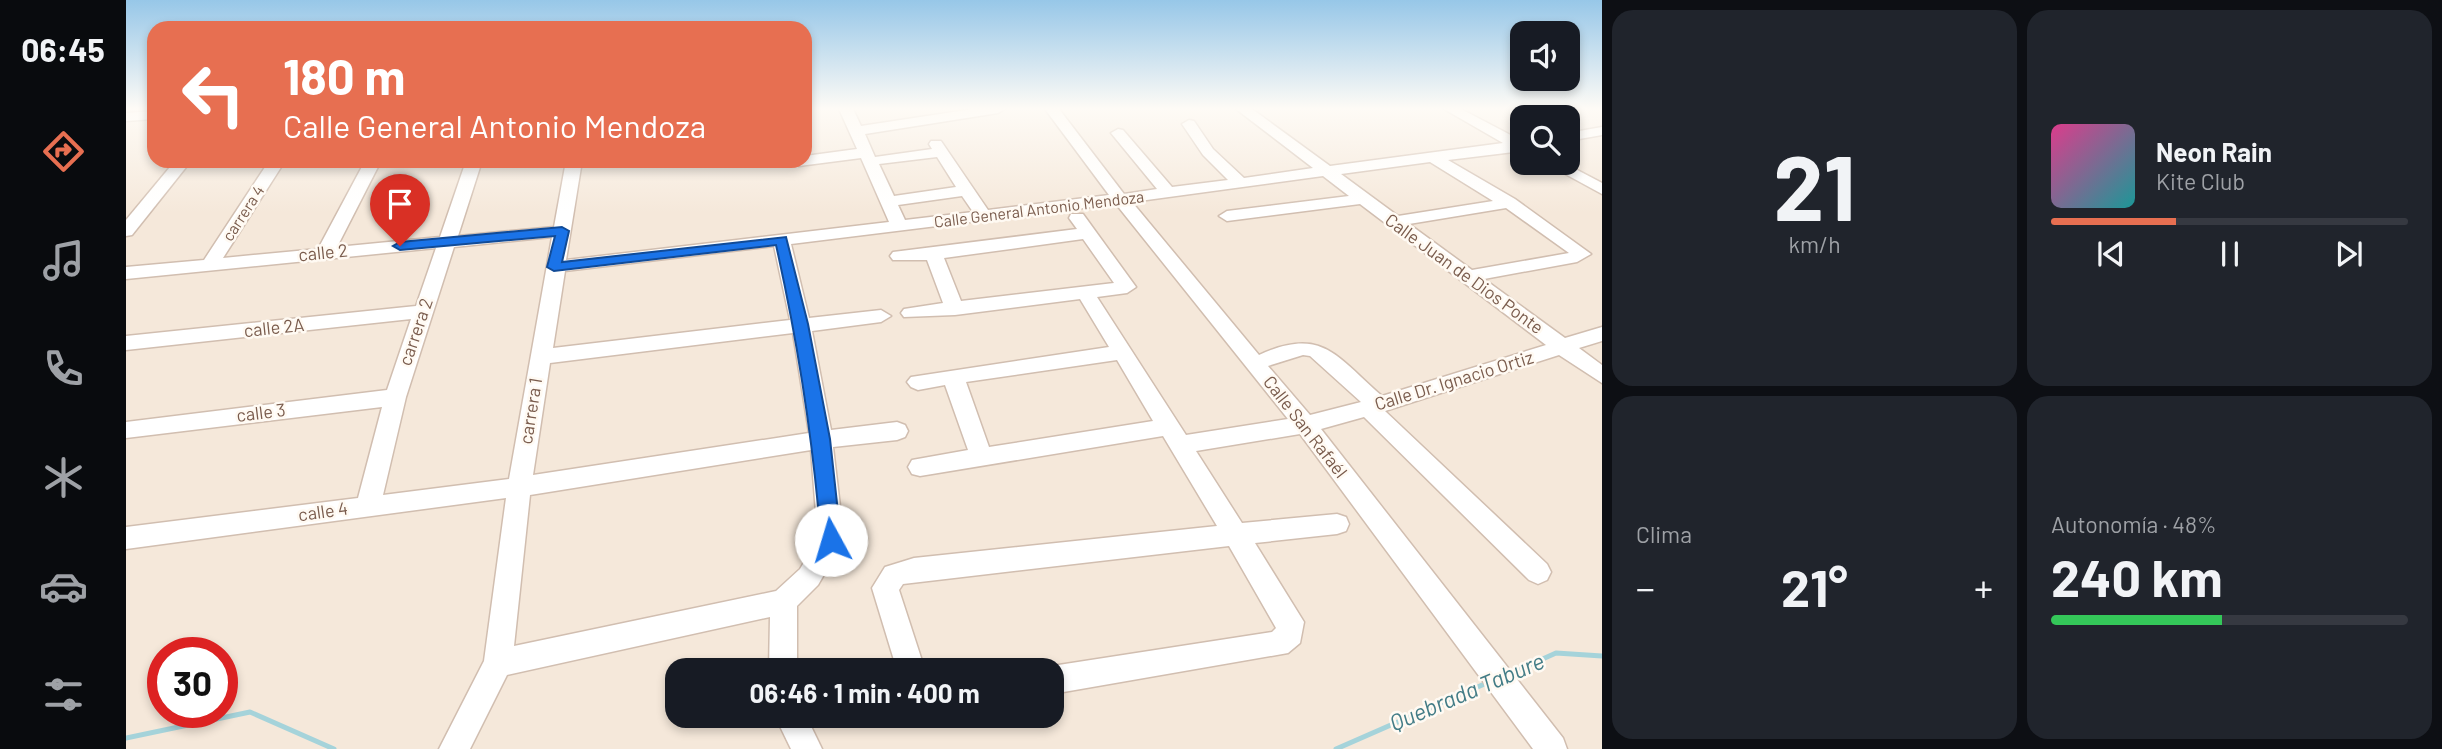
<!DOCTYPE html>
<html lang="es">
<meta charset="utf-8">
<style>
:root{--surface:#171b24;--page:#20242c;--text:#f1f3f6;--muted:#9ea1a6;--line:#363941;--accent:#e76f51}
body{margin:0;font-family:Barlow,sans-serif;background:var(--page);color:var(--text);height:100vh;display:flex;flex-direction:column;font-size:26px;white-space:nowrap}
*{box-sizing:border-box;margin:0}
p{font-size:23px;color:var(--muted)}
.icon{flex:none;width:38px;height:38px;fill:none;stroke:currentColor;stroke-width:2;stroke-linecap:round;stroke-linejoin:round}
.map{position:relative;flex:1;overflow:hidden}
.sheet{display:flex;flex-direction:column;gap:10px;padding:10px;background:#0d0f14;width:840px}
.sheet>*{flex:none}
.banner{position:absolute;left:21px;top:21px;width:665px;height:147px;border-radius:21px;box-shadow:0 4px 10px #0003;background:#e76f51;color:#fff;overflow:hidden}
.fabs{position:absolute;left:1384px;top:21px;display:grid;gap:14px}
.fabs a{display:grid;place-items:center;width:70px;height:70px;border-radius:14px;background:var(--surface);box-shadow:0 4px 10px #0003;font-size:35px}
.speed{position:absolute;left:21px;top:637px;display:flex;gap:14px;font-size:35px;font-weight:700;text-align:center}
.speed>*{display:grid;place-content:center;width:91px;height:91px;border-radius:50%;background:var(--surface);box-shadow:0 4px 10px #0003;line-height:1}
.speed .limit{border:10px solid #d22;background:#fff;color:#111}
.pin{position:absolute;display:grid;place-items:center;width:60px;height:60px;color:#fff;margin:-72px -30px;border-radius:50% 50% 50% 0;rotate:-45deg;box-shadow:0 0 7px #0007}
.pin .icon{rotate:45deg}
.me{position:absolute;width:77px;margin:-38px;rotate:354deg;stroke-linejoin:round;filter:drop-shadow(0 0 5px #0008)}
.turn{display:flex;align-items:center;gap:24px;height:147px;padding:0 21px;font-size:32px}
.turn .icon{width:91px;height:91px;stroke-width:2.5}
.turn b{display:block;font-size:49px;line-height:60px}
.big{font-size:52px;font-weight:700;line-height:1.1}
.sheet .card{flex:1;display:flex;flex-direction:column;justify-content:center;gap:10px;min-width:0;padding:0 24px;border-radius:21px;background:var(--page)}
.sheet .dial{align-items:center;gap:0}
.dial b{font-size:91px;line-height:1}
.song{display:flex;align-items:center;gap:21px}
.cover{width:84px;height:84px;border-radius:10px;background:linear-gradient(135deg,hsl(330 70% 55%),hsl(180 70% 35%))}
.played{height:7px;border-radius:4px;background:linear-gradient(90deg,var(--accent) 35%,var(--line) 35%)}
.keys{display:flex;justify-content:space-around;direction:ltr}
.heat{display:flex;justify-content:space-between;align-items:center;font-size:38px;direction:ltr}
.charge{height:10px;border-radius:5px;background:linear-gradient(90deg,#34c759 48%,var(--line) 0)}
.sheet .tiles{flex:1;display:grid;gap:10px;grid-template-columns:repeat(2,1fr)}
.trip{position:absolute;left:539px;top:658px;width:399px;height:70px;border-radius:21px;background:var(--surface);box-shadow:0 4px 10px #0003;font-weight:700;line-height:70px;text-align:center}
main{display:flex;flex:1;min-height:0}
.menu{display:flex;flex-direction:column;width:126px;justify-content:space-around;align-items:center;background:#090b0e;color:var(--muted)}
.menu .icon{width:49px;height:49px}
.menu .selected{color:var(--accent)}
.menu b{font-size:32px;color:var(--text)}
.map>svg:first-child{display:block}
</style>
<main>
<nav class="menu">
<b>06:45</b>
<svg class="icon selected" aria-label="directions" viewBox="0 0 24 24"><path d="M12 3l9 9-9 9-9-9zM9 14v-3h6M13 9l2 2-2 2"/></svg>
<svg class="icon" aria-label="music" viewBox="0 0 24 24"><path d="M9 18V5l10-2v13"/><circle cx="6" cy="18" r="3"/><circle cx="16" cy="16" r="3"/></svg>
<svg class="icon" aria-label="phone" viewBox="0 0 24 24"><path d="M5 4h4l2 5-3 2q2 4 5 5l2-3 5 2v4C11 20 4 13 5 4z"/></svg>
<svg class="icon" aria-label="climate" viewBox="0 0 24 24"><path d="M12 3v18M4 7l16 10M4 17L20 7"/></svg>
<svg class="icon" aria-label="car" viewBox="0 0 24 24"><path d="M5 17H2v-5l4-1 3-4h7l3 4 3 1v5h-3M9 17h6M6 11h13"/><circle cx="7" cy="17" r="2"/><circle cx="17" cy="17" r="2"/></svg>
<svg class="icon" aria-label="filters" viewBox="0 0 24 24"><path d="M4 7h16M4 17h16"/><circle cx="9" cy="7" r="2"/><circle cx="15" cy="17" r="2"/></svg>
</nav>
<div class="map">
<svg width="1476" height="749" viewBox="0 0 1476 749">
<rect width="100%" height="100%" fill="#fdf6ec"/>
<path fill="#f5e8da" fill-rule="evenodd" d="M 0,109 L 28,109 L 28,161 L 679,161 L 679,109 L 1476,109 L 1476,749 L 0,749 ZM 1396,117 L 1442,117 L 1442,163 L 1396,163 ZM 37,653 L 96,653 L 96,712 L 37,712 ZM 551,670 L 926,670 L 926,716 L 551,716 Z"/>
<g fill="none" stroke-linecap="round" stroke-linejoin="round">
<g stroke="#a5d3da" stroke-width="5">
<polyline points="1381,675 1430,653 1476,656"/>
<polyline points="0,738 124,712 208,749"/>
<polyline points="1210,749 1363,682"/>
</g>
<g stroke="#d1beb0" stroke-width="3">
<g id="minor">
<path d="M 713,109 L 727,109 L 735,126 L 847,109 L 879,109 L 872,113 L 739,134 L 749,157 L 806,149 L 803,144 L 805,141 L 815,141 L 862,210 L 983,195 L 919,109 L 933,109 L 998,194 L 1031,189 L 985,133 L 992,129 L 997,130 L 1046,187 L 1102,180 L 1077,155 L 1056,124 L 1063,120 L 1068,121 L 1087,149 L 1118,178 L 1187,168 L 1110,109 L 1126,109 L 1204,166 L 1377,143 L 1318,109 L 1335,109 L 1396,141 L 1396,151 L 1322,160 L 1389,199 L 1465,254 L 1451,262 L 1358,279 L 1439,338 L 1476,327 L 1476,341 L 1453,348 L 1476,365 L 1476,383 L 1433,355 L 1259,411 L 1421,564 L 1425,572 L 1421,580 L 1412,584 L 1403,580 L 1238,417 L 1195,429 L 1437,738 L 1441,749 L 1407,749 L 1174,434 L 1070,451 L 1116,523 L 1211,514 L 1220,517 L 1223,524 L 1220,531 L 1211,534 L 1129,543 L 1178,622 L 1174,643 L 1162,653 L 926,694 L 926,670 L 916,670 L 926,666 L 1146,632 L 1150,628 L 1103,546 L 777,584 L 773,590 L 799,670 L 771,670 L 746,588 L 759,567 L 788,558 L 1091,526 L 1037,436 L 794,476 L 786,474 L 782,467 L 786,460 L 842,450 L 819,385 L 792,390 L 785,387 L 781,382 L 785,377 L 983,347 L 954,299 L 829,315 L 778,317 L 775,313 L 778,309 L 817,303 L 801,260 L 767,260 L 764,256 L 767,252 L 951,229 L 943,218 L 945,214 L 957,214 L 1010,287 L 1001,293 L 971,297 L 1060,435 L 1162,419 L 990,204 L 665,244 L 683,318 L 755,310 L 765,316 L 755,322 L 686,331 L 705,430 L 771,422 L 779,425 L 782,431 L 779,437 L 771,440 L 707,447 L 718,540 L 692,585 L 671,606 L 671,670 L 643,670 L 644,617 L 381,675 L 344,749 L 313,749 L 358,661 L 380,498 L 0,549 L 0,527 L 232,498 L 256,407 L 0,438 L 0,422 L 261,390 L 285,319 L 0,350 L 0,336 L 290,306 L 310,248 L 0,279 L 0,267 L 78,260 L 143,161 L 159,161 L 97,258 L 192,249 L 239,161 L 255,161 L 211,247 L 314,237 L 340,161 L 356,161 L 332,236 L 428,227 L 440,161 L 456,161 L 440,260 L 763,222 L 735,158 L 673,166 L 665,161 L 679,161 L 679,156 L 731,149 ZM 811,157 L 830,187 L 768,196 L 753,164 ZM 1304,162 L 1367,201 L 1272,216 L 1215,174 ZM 1197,176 L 1223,196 L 1101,211 L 1093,216 L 1101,221 L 1234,204 L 1420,345 L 1256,396 C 1210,356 1196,326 1133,355 L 1006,202 ZM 836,196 L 847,212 L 779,220 L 772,205 ZM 1380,208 L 1443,253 L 1346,270 L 1283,224 ZM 426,237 L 383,479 L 257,495 L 280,397 L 328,247 ZM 957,239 L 988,283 L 835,301 L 818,258 ZM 648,246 L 664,320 L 427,348 L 439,271 ZM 667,333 L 683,433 L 407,475 L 424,363 ZM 1177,355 L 1184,356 L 1235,402 L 1184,415 L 1142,366 ZM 991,360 L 1027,421 L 863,447 L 840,382 ZM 685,450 L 692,539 L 674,569 L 650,591 L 388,646 L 404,495 Z"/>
<polygon points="28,111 28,119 0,121 0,113"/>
<polygon points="1476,127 1476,135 1442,141 1442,133"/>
<polygon points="49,161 65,161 6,235 0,236 0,220"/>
<polygon points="1419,163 1438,163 1476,183 1476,194"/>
<polygon points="649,716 680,716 696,749 665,749"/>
</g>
</g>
<use href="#minor" fill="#fff" fill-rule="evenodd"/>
</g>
<linearGradient id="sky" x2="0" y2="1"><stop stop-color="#97c7e8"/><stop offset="0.51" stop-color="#fefbf6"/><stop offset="1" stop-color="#fefbf6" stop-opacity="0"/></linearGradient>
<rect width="1476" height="213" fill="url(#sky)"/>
<path fill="#1a73e8" stroke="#114b97" stroke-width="2" d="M 436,227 L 443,231 L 436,262 L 660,237 L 682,324 L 704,439 L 715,540 L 712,545 L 698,545 L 695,540 C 687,440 672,343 650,245 L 428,271 L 421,267 L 429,236 L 274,250 L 267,246 L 274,242 Z"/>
<g text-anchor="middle" stroke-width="5" stroke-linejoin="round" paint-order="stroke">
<g font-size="16" fill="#7a5c4d" stroke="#fffaf3">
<text transform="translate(913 209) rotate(-7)" y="6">Calle General Antonio Mendoza</text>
<text transform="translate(117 213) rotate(-57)" y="6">carrera 4</text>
</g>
<g font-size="18" fill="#7a5c4d" stroke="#fffaf3">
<text transform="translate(197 253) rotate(-6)" y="6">calle 2</text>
<text transform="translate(1338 274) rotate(36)" y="6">Calle Juan de Dios Ponte</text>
<text transform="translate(148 328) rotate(-6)" y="6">calle 2A</text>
<text transform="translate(290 332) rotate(-71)" y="6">carrera 2</text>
<text transform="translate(1328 381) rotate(-17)" y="6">Calle Dr. Ignacio Ortiz</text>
<text transform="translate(405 411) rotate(-81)" y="6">carrera 1</text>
<text transform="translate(135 413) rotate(-7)" y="6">calle 3</text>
<text transform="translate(1179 427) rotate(52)" y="6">Calle San Rafaél</text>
<text transform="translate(197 512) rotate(-8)" y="6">calle 4</text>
</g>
<g font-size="23" font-style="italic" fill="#437c86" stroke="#fffaf3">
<text transform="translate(1341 692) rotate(-23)" y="8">Quebrada Tabure</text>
</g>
</g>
</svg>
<div class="fabs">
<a><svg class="icon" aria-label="sound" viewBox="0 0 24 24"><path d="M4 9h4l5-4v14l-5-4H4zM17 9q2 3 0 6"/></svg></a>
<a><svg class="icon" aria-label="search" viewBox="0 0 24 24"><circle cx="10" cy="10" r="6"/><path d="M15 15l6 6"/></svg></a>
</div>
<div class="speed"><div class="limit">30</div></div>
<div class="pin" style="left:274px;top:246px;background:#d93025"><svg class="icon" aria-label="arrive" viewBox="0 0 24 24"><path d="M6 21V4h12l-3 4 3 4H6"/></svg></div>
<svg class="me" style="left:705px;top:540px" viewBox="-20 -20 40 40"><circle r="19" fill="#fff"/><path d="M0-13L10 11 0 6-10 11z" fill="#1a73e8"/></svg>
<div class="trip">06:46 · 1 min · 400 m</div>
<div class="banner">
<div class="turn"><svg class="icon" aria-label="left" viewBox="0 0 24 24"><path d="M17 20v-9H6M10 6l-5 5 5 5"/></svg><div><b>180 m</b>Calle General Antonio Mendoza</div></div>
</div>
</div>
<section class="sheet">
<div class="tiles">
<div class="card dial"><b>21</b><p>km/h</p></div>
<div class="card">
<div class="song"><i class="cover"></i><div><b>Neon Rain</b><p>Kite Club</p></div></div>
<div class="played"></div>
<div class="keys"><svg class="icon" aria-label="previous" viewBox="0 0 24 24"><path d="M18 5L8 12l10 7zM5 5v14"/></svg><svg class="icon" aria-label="pause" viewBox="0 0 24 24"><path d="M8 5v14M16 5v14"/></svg><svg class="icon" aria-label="next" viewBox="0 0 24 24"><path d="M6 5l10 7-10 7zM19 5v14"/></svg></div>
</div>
<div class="card"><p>Clima</p>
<div class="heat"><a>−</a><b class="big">21°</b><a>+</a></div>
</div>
<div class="card"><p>Autonomía · 48%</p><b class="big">240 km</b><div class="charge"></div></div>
</div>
</section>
</main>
